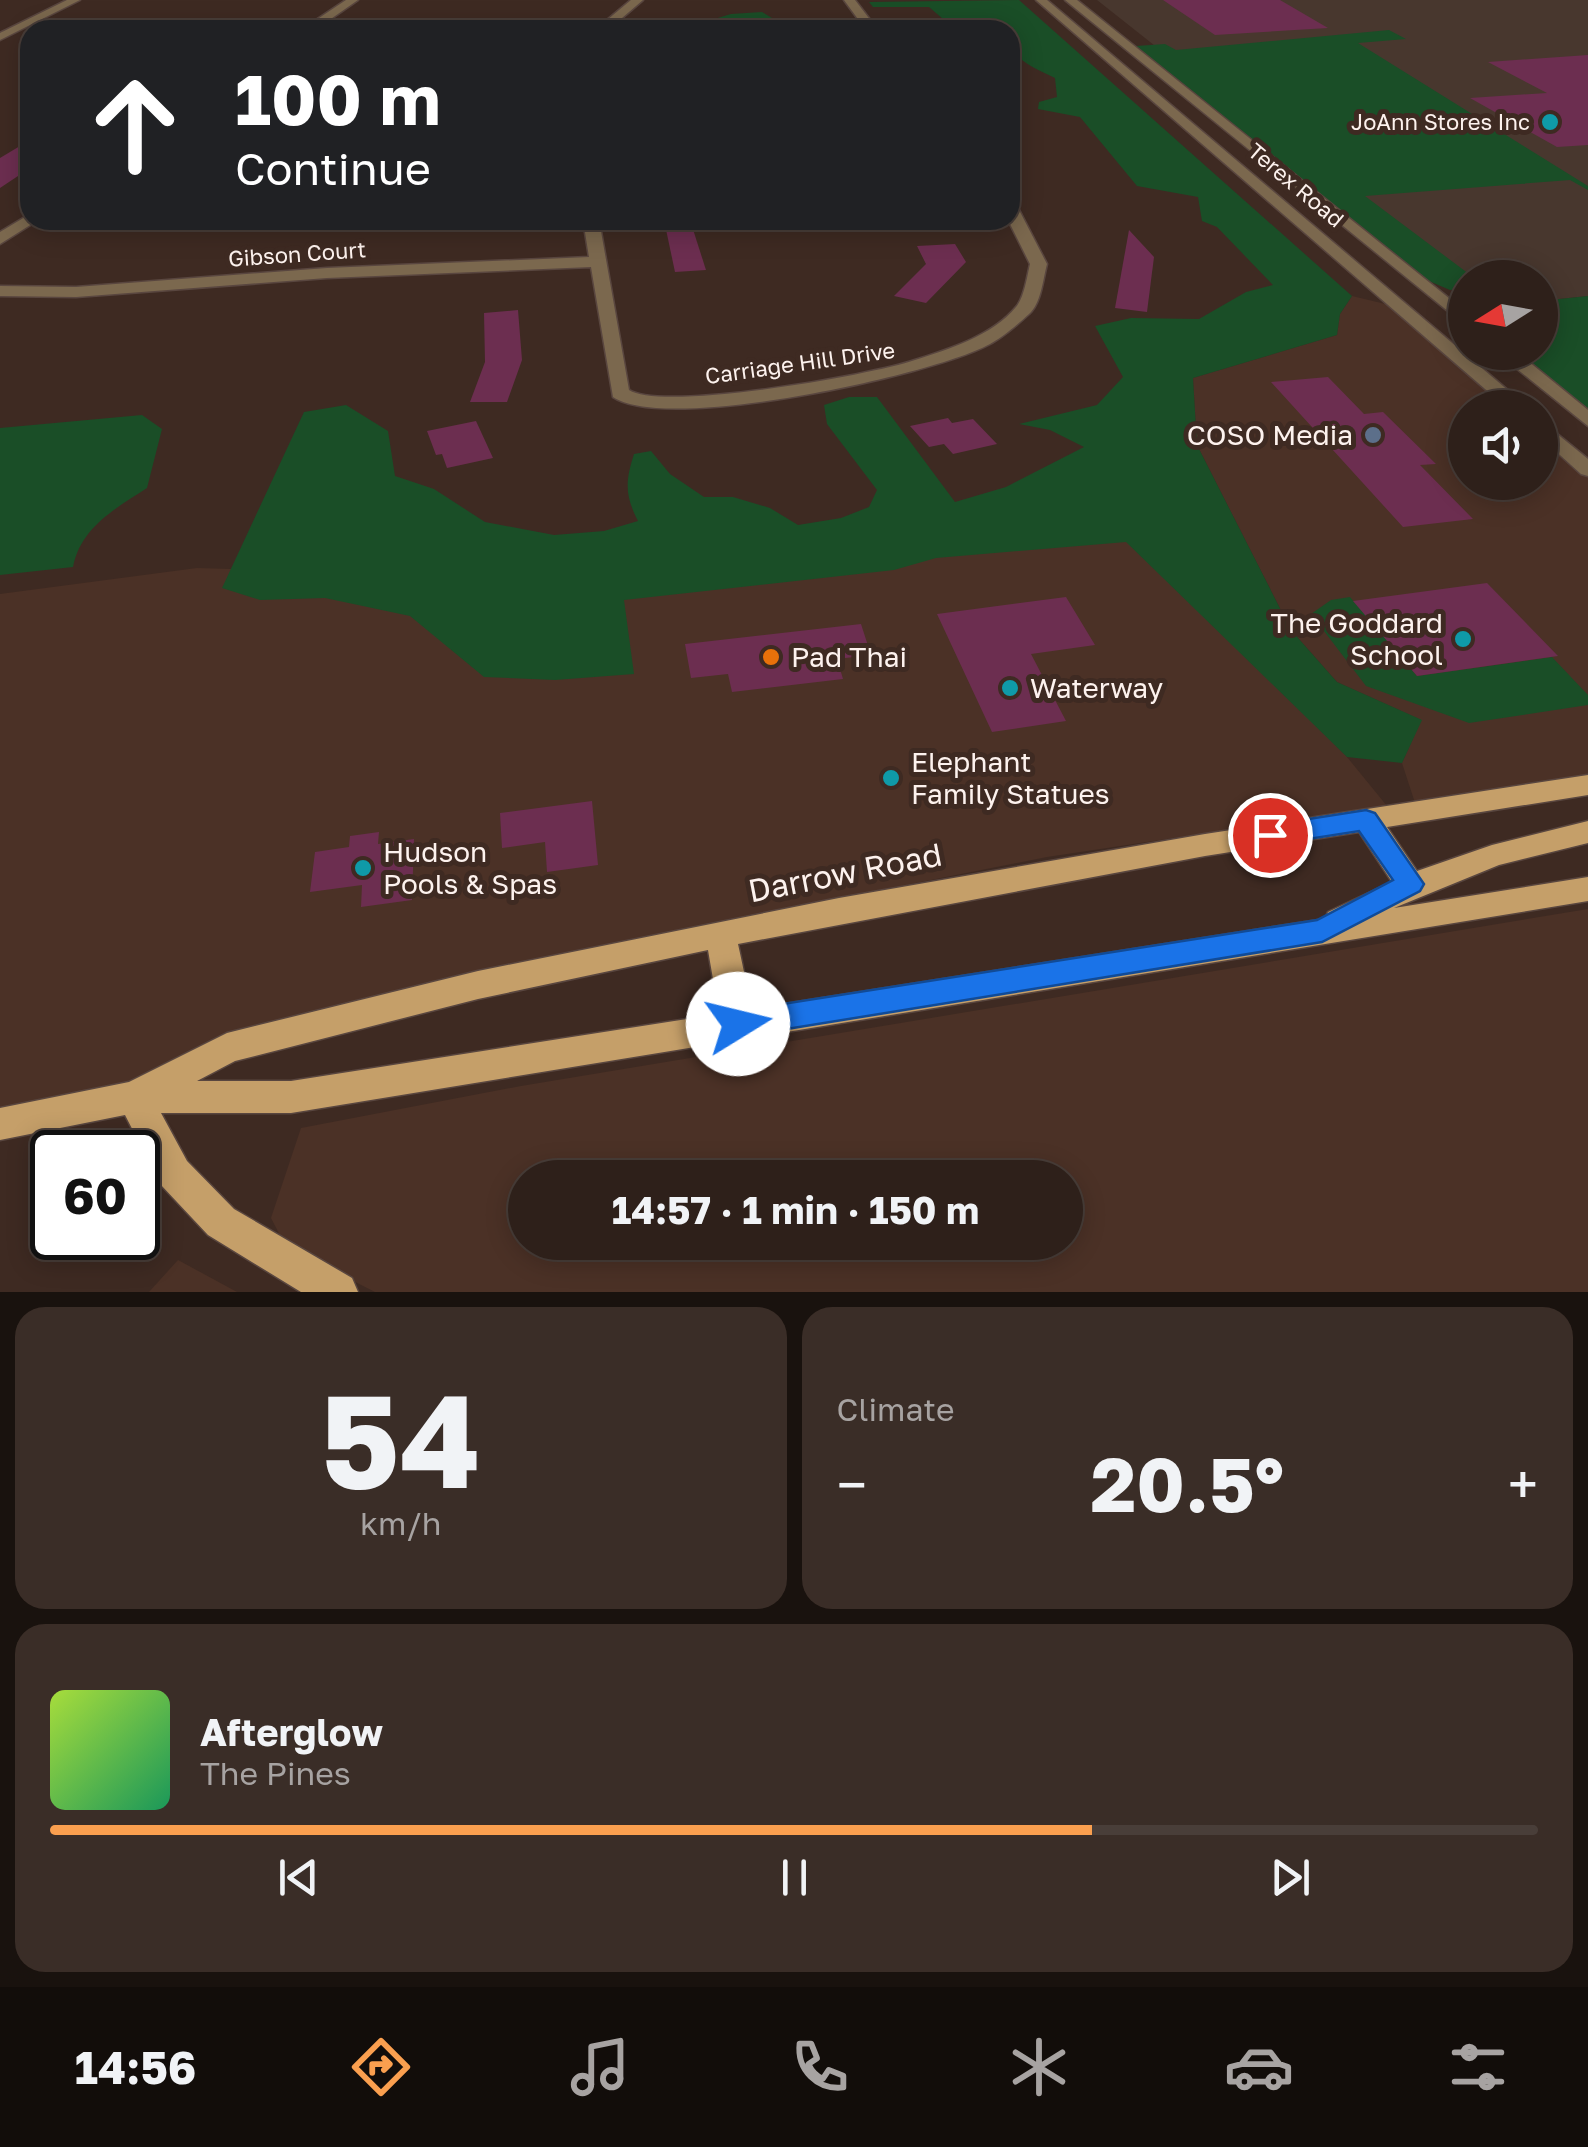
<!DOCTYPE html>
<meta charset="utf-8">
<style>
:root{--surface:#2e201a;--page:#3a2d27;--text:#f1f3f6;--muted:#a7a3a2;--line:#493e39;--accent:#fa9f4f}
body{margin:0;font-family:"Golos Text",sans-serif;background:var(--page);color:var(--text);height:100vh;display:flex;flex-direction:column;font-size:38px;white-space:nowrap}
*{box-sizing:border-box;margin:0}
p{font-size:32px;color:var(--muted)}
.icon{flex:none;width:55px;height:55px;fill:none;stroke:currentColor;stroke-width:2;stroke-linecap:round;stroke-linejoin:round}
.map{position:relative;height:1292px;overflow:hidden}
.drawer{display:flex;flex-direction:column;gap:15px;padding:15px;background:#19120e;flex:1}
.drawer>*{flex:none}
.guide{position:absolute;left:20px;top:20px;width:1000px;height:210px;border-radius:30px;box-shadow:0 5px 25px #0003,0 0 0 2px var(--line);background:#202124;color:#fff;overflow:hidden}
.needle{width:65px;rotate:259deg}
.buttons{position:absolute;left:1448px;top:260px;display:grid;gap:20px}
.buttons a{display:grid;place-items:center;width:110px;height:110px;border-radius:50%;background:var(--surface);box-shadow:0 5px 25px #0003,0 0 0 2px var(--line);font-size:50px}
.speed{position:absolute;left:30px;top:1130px;display:flex;gap:20px;font-size:50px;font-weight:700;text-align:center}
.speed>*{display:grid;place-content:center;width:130px;height:130px;border-radius:50%;background:var(--surface);box-shadow:0 5px 25px #0003,0 0 0 2px var(--line);line-height:1}
.speed .limit{border:5px solid #111;border-radius:15px;background:#fff;color:#111}
.pin{position:absolute;display:grid;place-items:center;width:85px;height:85px;color:#fff;margin:-42px;border:5px solid #fff;border-radius:50%;box-shadow:0 2px 10px #0007}
.me{position:absolute;width:110px;margin:-55px;rotate:81deg;stroke-linejoin:round;filter:drop-shadow(0 0 8px #0008)}
.turn{display:flex;align-items:center;gap:35px;height:210px;padding:0 50px;font-size:45px}
.turn .icon{width:130px;height:130px;stroke-width:2.5}
.turn b{display:block;font-size:70px;line-height:85px}
.big{font-size:75px;font-weight:700;line-height:1.1}
.drawer .tile{flex:1;display:flex;flex-direction:column;justify-content:center;gap:15px;min-width:0;padding:0 35px;border-radius:30px;background:var(--page)}
.drawer .dial{align-items:center;gap:0}
.dial b{font-size:130px;line-height:1}
.song{display:flex;align-items:center;gap:30px}
.cover{width:120px;height:120px;border-radius:15px;background:linear-gradient(135deg,hsl(80 70% 55%),hsl(150 70% 35%))}
.played{height:10px;border-radius:5px;background:linear-gradient(90deg,var(--accent) 70%,var(--line) 70%)}
.keys{display:flex;justify-content:space-around;direction:ltr}
.heat{display:flex;justify-content:space-between;align-items:center;font-size:55px;direction:ltr}
.drawer .tiles{flex:1;display:grid;gap:15px;grid-template-columns:1fr 1fr}
.tile:last-child{grid-column:span 2}
.trip{position:absolute;left:508px;top:1160px;width:575px;height:100px;border-radius:50px;background:var(--surface);box-shadow:0 5px 25px #0003,0 0 0 2px var(--line);font-weight:700;line-height:100px;text-align:center}
.tabs{display:flex;height:160px;justify-content:space-around;align-items:center;background:#120d0a;color:var(--muted)}
.tabs .icon{width:70px;height:70px}
.tabs .current{color:var(--accent)}
.tabs b{font-size:45px;color:var(--text)}
.map>svg:first-child{display:block}
</style>
<div class="map">
<svg width="1588" height="1292" viewBox="0 0 1588 1292">
<rect width="100%" height="100%" fill="#3e2a22"/>
<g fill="#4b3126" fill-rule="evenodd">
<polygon points="1352,296 1402,308 1519,407 1465,408 1465,482 1540,482 1540,426 1588,470 1588,785 1418,812 1402,763 1421,720 1337,682 1291,630 1197,445 1193,378 1337,335 1340,314"/>
<polygon points="1132,531 1347,757 1387,806 1047,857 669,932 227,1048 134,1097 0,1123 0,594 197,568 504,577 907,555"/>
<path d="M 1588,909 L 1588,1292 L 375,1292 L 286,1247 L 271,1218 L 301,1128 L 521,1086 ZM 525,1178 L 1065,1178 L 1065,1242 L 525,1242 Z"/>
<polygon points="178,1260 237,1292 149,1292"/>
</g>
<polygon fill="#48372e" points="1097,0 1588,0 1588,296 1540,301 1540,278 1465,278 1465,291"/>
<g fill="#1a4e27">
<path d="M 1019,0 L 1352,296 L 1340,314 L 1337,335 L 1193,378 L 1197,445 L 1291,630 L 1337,682 L 1422,720 L 1402,763 L 1347,757 L 1126,542 L 936,558 L 894,570 L 624,600 L 634,674 L 555,680 L 484,677 L 410,616 L 325,598 L 260,600 L 222,588 L 304,412 L 346,405 L 388,431 L 395,476 L 434,489 L 485,522 L 554,535 L 604,531 L 638,521 C 625,496 625,482 634,454 L 651,451 L 670,474 L 704,497 L 733,497 L 770,508 L 798,525 L 841,518 L 869,507 L 877,490 L 827,424 L 824,405 L 849,397 L 877,397 L 955,502 L 1006,487 L 1084,447 L 1050,430 L 1019,424 L 1097,405 L 1123,377 L 1095,326 L 1131,318 L 1199,319 L 1246,292 L 1273,285 L 1217,227 L 1202,221 L 1198,197 L 1137,186 L 1080,117 L 1038,109 L 1039,102 L 1057,97 L 1055,78 C 1030,65 1010,61 1010,30 L 950,25 L 929,7 L 873,7 L 869,2 Z"/>
<polygon points="762,12 777,21 765,30 678,30 731,14"/>
<polygon points="1389,30 1406,39 1358,43 1588,186 1588,190 1570,180 1365,196 1473,277 1465,278 1465,289 1450,290 1429,281 1136,46 1165,44 1176,50"/>
<polygon points="1588,296 1588,411 1515,353 1540,352 1540,301"/>
<path d="M 142,415 L 162,429 L 147,488 C 115,509 81,527 73,567 L 0,575 L 0,428 Z"/>
<polygon points="1350,597 1417,676 1552,657 1588,695 1588,705 1469,723 1366,686 1311,614 1331,600"/>
</g>
<g fill="#6c2e50">
<polygon points="1163,0 1280,0 1328,28 1215,35"/>
<polygon points="1588,55 1588,145 1557,147 1470,98 1547,93 1488,62"/>
<polygon points="30,140 30,168 0,188 0,158"/>
<polygon points="664,220 690,220 706,270 675,272"/>
<polygon points="1129,230 1154,257 1147,312 1115,308"/>
<polygon points="955,244 966,262 926,303 894,296 926,264 917,246"/>
<polygon points="518,310 522,360 507,402 470,402 485,362 484,313"/>
<polygon points="1328,377 1364,414 1383,412 1436,464 1420,465 1473,519 1403,527 1271,382"/>
<polygon points="948,418 952,423 973,419 997,444 953,454 944,444 929,447 910,426"/>
<polygon points="476,421 493,458 447,468 442,454 436,455 427,431"/>
<polygon points="1487,583 1558,656 1417,676 1353,601"/>
<polygon points="1066,597 1095,645 1031,654 1066,721 992,732 937,614"/>
<polygon points="861,624 871,655 837,659 843,679 732,692 728,674 691,678 685,644"/>
<polygon points="592,801 598,865 547,872 545,842 502,848 500,813"/>
<polygon points="379,832 378,844 414,839 412,900 361,907 362,885 310,892 315,852 349,847 350,836"/>
</g>
<g fill="none" stroke-linecap="round" stroke-linejoin="round">
<g stroke="#59463f" stroke-width="3">
<g id="minor">
<polygon points="67,0 80,0 0,40 0,33"/>
<polygon points="346,0 358,0 315,30 301,30"/>
<polygon points="631,0 643,0 608,30 595,30"/>
<polygon points="844,0 855,0 878,30 866,30"/>
<polygon points="1036,0 1047,0 1529,408 1507,408"/>
<polygon points="1065,0 1077,0 1465,311 1465,325"/>
<path d="M 1010,203 L 1018,208 L 1047,264 C 1043,279 1041,304 1029,314 C 1017,325 1001,339 986,346 C 927,376 666,433 613,397 L 591,267 L 327,278 L 76,297 L 0,296 L 0,286 L 76,287 L 327,268 L 589,257 L 583,220 L 599,220 L 629,390 C 662,412 872,375 915,360 C 949,349 992,336 1016,307 C 1024,298 1027,277 1030,264 L 1008,220 Z"/>
<polygon points="30,214 30,220 35,222 0,244 0,232"/>
<polygon points="1496,352 1517,352 1588,410 1588,426"/>
<polygon points="1540,420 1588,459 1588,476 1581,474 1540,437"/>
</g>
</g>
<g stroke="#59463f" stroke-width="3">
<path id="major" d="M 1588,775 L 1588,795 L 1387,827 L 1417,871 L 1492,845 L 1588,821 L 1588,843 L 1499,865 L 1394,908 L 1588,877 L 1588,901 L 291,1113 L 161,1113 L 187,1161 L 234,1209 L 352,1278 L 358,1292 L 301,1292 L 208,1235 L 161,1185 L 125,1115 L 0,1140 L 0,1108 L 129,1082 L 227,1033 L 478,971 L 839,898 L 1205,834 ZM 1359,832 L 1392,882 L 1328,912 L 1325,919 L 752,1009 L 738,944 L 1205,856 ZM 708,950 L 719,1014 L 291,1081 L 197,1081 L 235,1061 L 478,999 Z"/>
</g>
<use href="#minor" fill="#7b684e" fill-rule="evenodd"/>
<use href="#major" fill="#c59f69" fill-rule="evenodd"/>
</g>
<polygon fill="#1a73e8" stroke="#114b97" stroke-width="2.5" points="1366,810 1375,813 1424,884 1420,891 1322,942 738,1037 727,1033 722,1024 727,1015 738,1011 1317,920 1393,880 1359,831 1270,845 1256,835 1270,825"/>
<g fill="#0f9aa8" stroke="#3e2a22" stroke-width="4">
<circle cx="1550" cy="122" r="10"/>
<circle cx="1463" cy="639" r="10"/>
<circle cx="1010" cy="688" r="10"/>
<circle cx="891" cy="778" r="10"/>
<circle cx="363" cy="868" r="10"/>
</g>
<circle fill="#5c6f8a" stroke="#3e2a22" stroke-width="4" cx="1373" cy="435" r="10"/>
<circle fill="#e8710a" stroke="#3e2a22" stroke-width="4" cx="771" cy="657" r="10"/>
<g text-anchor="middle" stroke-width="10" stroke-linejoin="round" paint-order="stroke">
<g font-size="22" fill="#fdf2ee" stroke="#3e2a22" text-anchor="end">
<text x="1530" y="130">JoAnn Stores Inc</text>
</g>
<g font-size="22" fill="#fdf2ee" stroke="#3e2a22">
<text transform="translate(1296 185) rotate(40)" y="8">Terex Road</text>
<text transform="translate(297 254) rotate(-4)" y="8">Gibson Court</text>
<text transform="translate(800 363) rotate(-8)" y="8">Carriage Hill Drive</text>
</g>
<g font-size="28" fill="#fdf2ee" stroke="#3e2a22" text-anchor="start">
<text x="1353" y="445" text-anchor="end">COSO Media</text>
<text x="1443" y="633" text-anchor="end">The Goddard<tspan x="1443" dy="32">School</tspan></text>
<text x="791" y="667">Pad Thai</text>
<text x="1030" y="698">Waterway</text>
<text x="911" y="772">Elephant<tspan x="911" dy="32">Family Statues</tspan></text>
<text x="383" y="862">Hudson<tspan x="383" dy="32">Pools &amp; Spas</tspan></text>
</g>
<g font-size="32" fill="#fdf2ee" stroke="#3e2a22">
<text transform="translate(845 873) rotate(-11)" y="11">Darrow Road</text>
</g>
</g>
</svg>
<div class="buttons">
<a><svg class="needle" viewBox="-14 -14 28 28"><path d="M0-13l5 13h-10z" fill="#e53935"/><path d="M0 13l5-13h-10z" fill="#a7a3a2"/></svg></a>
<a><svg class="icon" aria-label="sound" viewBox="0 0 24 24"><path d="M4 9h4l5-4v14l-5-4H4zM17 9q2 3 0 6"/></svg></a>
</div>
<div class="speed"><div class="limit">60</div></div>
<div class="pin" style="left:1270px;top:835px;background:#d93025"><svg class="icon" aria-label="arrive" viewBox="0 0 24 24"><path d="M6 21V4h12l-3 4 3 4H6"/></svg></div>
<svg class="me" style="left:738px;top:1024px" viewBox="-20 -20 40 40"><circle r="19" fill="#fff"/><path d="M0-13L10 11 0 6-10 11z" fill="#1a73e8"/></svg>
<div class="trip">14:57 · 1 min · 150 m</div>
<div class="guide">
<div class="turn"><svg class="icon" aria-label="ahead" viewBox="0 0 24 24"><path d="M12 20V5M6 11l6-6 6 6"/></svg><div><b>100 m</b>Continue</div></div>
</div>
</div>
<section class="drawer">
<div class="tiles">
<div class="tile dial"><b>54</b><p>km/h</p></div>
<div class="tile"><p>Climate</p>
<div class="heat"><a>−</a><b class="big">20.5°</b><a>+</a></div>
</div>
<div class="tile">
<div class="song"><i class="cover"></i><div><b>Afterglow</b><p>The Pines</p></div></div>
<div class="played"></div>
<div class="keys"><svg class="icon" aria-label="previous" viewBox="0 0 24 24"><path d="M18 5L8 12l10 7zM5 5v14"/></svg><svg class="icon" aria-label="pause" viewBox="0 0 24 24"><path d="M8 5v14M16 5v14"/></svg><svg class="icon" aria-label="next" viewBox="0 0 24 24"><path d="M6 5l10 7-10 7zM19 5v14"/></svg></div>
</div>
</div>
</section>
<nav class="tabs">
<b>14:56</b>
<svg class="icon current" aria-label="directions" viewBox="0 0 24 24"><path d="M12 3l9 9-9 9-9-9zM9 14v-3h6M13 9l2 2-2 2"/></svg>
<svg class="icon" aria-label="music" viewBox="0 0 24 24"><path d="M9 18V5l10-2v13"/><circle cx="6" cy="18" r="3"/><circle cx="16" cy="16" r="3"/></svg>
<svg class="icon" aria-label="phone" viewBox="0 0 24 24"><path d="M5 4h4l2 5-3 2q2 4 5 5l2-3 5 2v4C11 20 4 13 5 4z"/></svg>
<svg class="icon" aria-label="climate" viewBox="0 0 24 24"><path d="M12 3v18M4 7l16 10M4 17L20 7"/></svg>
<svg class="icon" aria-label="car" viewBox="0 0 24 24"><path d="M5 17H2v-5l4-1 3-4h7l3 4 3 1v5h-3M9 17h6M6 11h13"/><circle cx="7" cy="17" r="2"/><circle cx="17" cy="17" r="2"/></svg>
<svg class="icon" aria-label="filters" viewBox="0 0 24 24"><path d="M4 7h16M4 17h16"/><circle cx="9" cy="7" r="2"/><circle cx="15" cy="17" r="2"/></svg>
</nav>
